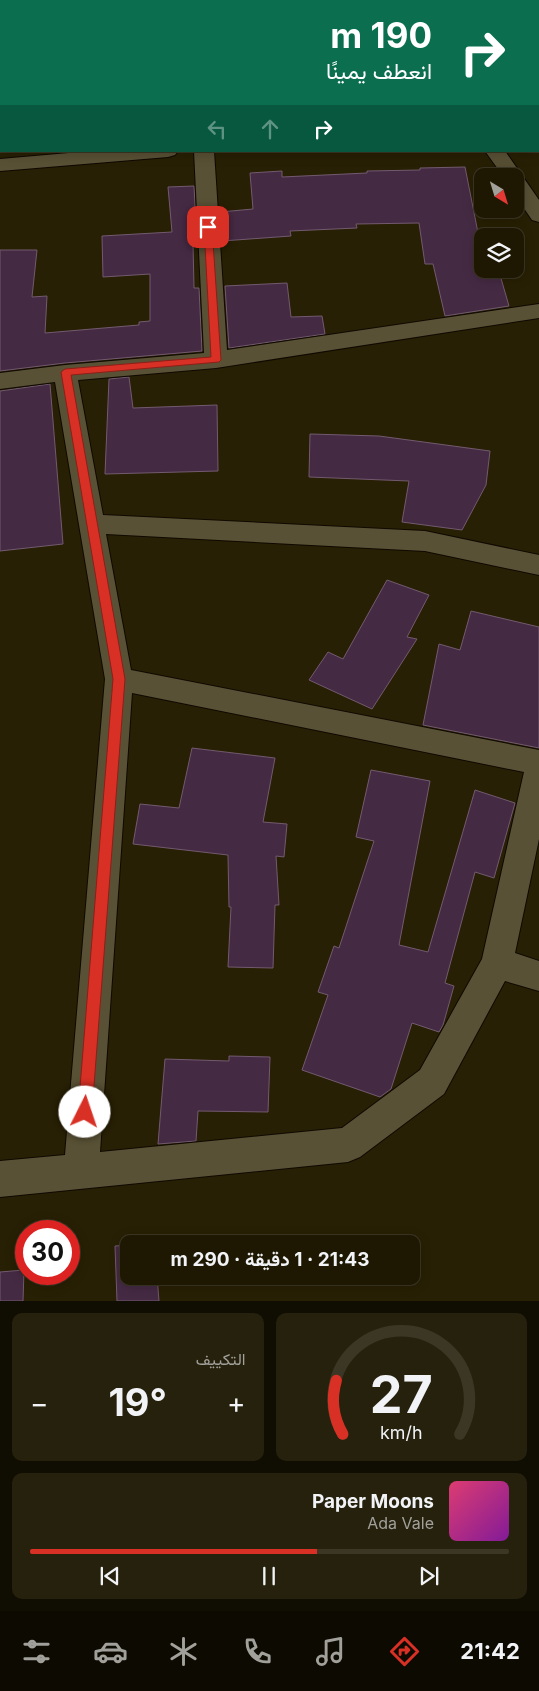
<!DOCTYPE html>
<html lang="ar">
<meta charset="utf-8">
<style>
:root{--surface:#1e1803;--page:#26210d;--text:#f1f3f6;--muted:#a1a09a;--line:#3c3725;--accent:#d93025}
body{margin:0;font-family:Inter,Vazirmatn,sans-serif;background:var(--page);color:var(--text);direction:rtl;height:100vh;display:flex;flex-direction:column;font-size:19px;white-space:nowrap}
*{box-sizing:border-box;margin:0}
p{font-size:16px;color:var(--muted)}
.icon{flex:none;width:28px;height:28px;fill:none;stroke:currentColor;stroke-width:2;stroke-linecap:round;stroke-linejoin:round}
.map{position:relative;height:1301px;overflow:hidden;direction:ltr}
.details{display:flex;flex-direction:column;gap:12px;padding:12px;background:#100d02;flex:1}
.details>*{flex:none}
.hud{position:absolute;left:0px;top:0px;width:540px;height:152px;box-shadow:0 2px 12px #0003,0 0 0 1px var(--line);direction:rtl;background:#0b6e4f;color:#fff;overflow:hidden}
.needle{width:32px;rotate:142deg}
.controls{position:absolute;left:474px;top:168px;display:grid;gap:10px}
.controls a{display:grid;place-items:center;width:50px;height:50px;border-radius:10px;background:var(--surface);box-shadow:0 2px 12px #0003,0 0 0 1px var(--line);font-size:25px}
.speed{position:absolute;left:15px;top:1220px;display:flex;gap:10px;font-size:25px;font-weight:700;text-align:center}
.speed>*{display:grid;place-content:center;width:65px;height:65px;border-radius:50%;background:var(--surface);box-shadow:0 2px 12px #0003,0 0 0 1px var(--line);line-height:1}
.speed .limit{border:8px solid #d22;background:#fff;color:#111}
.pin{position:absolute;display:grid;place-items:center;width:42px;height:42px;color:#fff;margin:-21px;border-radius:10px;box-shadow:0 2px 8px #0006}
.me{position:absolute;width:55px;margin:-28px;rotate:4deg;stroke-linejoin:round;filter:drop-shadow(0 0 4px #0008)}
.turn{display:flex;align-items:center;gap:18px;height:105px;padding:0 25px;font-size:22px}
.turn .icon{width:65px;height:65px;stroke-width:2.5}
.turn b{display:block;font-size:35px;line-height:42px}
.lanes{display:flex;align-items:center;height:48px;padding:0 25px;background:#0003;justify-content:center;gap:25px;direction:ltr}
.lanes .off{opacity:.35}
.big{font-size:38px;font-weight:700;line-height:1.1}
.details .card{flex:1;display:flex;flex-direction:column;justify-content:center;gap:8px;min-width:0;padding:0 18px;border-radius:10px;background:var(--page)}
.details .dial{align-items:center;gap:0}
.dial svg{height:130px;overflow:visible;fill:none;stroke:var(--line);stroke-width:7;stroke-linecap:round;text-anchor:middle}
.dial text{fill:var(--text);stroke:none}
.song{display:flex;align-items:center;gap:15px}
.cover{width:60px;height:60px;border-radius:8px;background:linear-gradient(135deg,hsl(340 70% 55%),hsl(290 70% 35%))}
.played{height:5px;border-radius:2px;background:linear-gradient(90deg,var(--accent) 60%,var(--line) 60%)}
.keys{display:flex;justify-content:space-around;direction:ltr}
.heat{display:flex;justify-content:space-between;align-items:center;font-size:28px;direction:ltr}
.details .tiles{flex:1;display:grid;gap:12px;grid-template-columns:1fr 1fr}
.card:last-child{grid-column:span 2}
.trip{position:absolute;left:120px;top:1235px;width:300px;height:50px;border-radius:10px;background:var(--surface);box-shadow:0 2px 12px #0003,0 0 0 1px var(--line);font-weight:700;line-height:50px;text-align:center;direction:rtl}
.tabs{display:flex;height:80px;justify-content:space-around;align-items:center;background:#0c0a01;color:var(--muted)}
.tabs .icon{width:35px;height:35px}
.tabs .current{color:var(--accent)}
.tabs b{font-size:22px;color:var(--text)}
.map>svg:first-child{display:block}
</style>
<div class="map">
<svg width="539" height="1301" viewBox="0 0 539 1301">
<rect width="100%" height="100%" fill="#282004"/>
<g fill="#452a43" stroke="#725a6f">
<polygon points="465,167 482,253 482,269 486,269 487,276 500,275 509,306 445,316 433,264 425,264 419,223 356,224 357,228 290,231 291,236 222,241 220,212 253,209 250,173 282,171 282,177 367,173 367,171 420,170 420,168"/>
<polygon points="194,186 197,242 193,243 194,288 199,288 202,351 65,363 0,371 0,250 37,250 32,297 47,296 45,333 139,325 139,322 150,321 150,274 103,277 102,236 172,232 168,187"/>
<polygon points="287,283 291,317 322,316 325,334 229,348 225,286"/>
<polygon points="129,377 133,408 217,405 218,471 105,474 109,379"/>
<polygon points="50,384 63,544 0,551 0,391"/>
<polygon points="310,434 379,436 490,451 486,485 462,530 402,522 409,481 309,477"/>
<polygon points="387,580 429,595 407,637 417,639 372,709 309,680 328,652 343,659"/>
<polygon points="471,611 539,627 539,748 423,725 439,644 460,650"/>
<polygon points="192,748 275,758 263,822 287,824 284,857 276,856 279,905 275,905 273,968 228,967 231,907 229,907 228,855 133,844 140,804 179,808"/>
<polygon points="371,770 430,781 399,945 428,952 475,790 515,803 494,878 475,872 445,983 454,986 443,1025 439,1032 412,1023 391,1089 380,1097 302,1070 328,995 318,992 334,946 339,948 374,841 356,837"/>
<polygon points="229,1056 270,1057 268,1112 198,1111 196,1141 158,1144 165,1059 229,1061"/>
<polygon points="129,1245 129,1276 157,1276 159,1301 117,1301 115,1246"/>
<polygon points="24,1270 23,1301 0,1301 0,1272"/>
</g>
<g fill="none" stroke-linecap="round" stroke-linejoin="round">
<g stroke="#100900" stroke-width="2">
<g id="minor">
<polygon points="92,151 178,151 175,155 168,157 0,171 0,159"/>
<path d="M 194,151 L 214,151 L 227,350 L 539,304 L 539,318 L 216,368 L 78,380 L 103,515 L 425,531 L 539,555 L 539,575 L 425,551 L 106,534 L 131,670 L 539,750 L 539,839 L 515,953 L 539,961 L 539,991 L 505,981 L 444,1094 L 360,1157 L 348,1162 L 0,1197 L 0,1161 L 65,1155 L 105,679 L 55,382 L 0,389 L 0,373 L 65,365 L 204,353 ZM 132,693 L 524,772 L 482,959 L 420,1070 L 342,1128 L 100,1152 Z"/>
<polygon points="485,151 505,151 539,200 539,222 532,220 515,195 515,176 503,176"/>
</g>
</g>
<g stroke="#100900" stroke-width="2">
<g id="major">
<polygon points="0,0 8,0 9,1 1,1 0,8"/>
<polygon points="35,0 80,0 34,1"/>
<polygon points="1,27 1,39 0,40 0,28"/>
</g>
</g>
<use href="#minor" fill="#595135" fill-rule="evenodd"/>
<use href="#major" fill="#8e6c2b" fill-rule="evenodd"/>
</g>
<polygon fill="#d93025" stroke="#8d1f18" points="208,224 212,227 221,360 219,362 71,375 125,679 92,1112 90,1117 85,1119 80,1117 78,1112 113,679 61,372 65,369 211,357 204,227"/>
</svg>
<div class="controls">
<a><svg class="needle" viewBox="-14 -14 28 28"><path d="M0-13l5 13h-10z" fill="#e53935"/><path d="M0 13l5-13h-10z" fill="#a1a09a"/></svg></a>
<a><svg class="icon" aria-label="layers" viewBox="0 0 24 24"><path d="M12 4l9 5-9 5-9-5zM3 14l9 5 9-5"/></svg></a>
</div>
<div class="speed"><div class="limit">30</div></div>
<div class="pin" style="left:208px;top:227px;background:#d93025"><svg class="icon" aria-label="arrive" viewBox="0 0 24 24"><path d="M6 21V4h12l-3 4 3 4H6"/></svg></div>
<svg class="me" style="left:85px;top:1112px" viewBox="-20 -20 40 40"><circle r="19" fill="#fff"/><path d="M0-13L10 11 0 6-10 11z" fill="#d93025"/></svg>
<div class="trip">21:43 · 1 دقيقة · 290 m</div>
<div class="hud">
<div class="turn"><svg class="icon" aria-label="right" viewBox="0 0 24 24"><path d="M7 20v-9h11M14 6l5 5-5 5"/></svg><div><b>190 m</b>انعطف يمينًا</div></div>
<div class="lanes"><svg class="icon off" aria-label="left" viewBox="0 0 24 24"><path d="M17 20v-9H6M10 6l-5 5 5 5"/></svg><svg class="icon off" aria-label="ahead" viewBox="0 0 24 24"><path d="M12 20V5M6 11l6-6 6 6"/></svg><svg class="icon" aria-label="right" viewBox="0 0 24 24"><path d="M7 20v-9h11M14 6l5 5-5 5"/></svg></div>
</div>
</div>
<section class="details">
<div class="tiles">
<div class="card dial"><svg viewBox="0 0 100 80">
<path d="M14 69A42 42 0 1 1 86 69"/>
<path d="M14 69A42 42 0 0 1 10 36" stroke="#d93025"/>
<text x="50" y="56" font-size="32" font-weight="700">27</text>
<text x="50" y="72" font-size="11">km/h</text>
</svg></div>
<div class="card"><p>التكييف</p>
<div class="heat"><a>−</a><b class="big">19°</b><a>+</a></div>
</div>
<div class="card">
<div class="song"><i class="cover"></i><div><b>Paper Moons</b><p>Ada Vale</p></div></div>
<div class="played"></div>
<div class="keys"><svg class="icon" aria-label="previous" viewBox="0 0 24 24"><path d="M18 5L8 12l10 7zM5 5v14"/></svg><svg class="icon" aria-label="pause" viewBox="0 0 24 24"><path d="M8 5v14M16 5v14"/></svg><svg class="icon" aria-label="next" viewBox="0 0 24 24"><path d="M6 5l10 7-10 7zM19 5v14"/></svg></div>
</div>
</div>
</section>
<nav class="tabs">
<b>21:42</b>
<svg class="icon current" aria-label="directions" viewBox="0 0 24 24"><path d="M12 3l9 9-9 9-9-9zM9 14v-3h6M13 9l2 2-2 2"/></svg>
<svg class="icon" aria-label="music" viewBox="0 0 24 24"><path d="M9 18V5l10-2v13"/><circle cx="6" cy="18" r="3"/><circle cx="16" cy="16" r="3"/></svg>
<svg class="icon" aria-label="phone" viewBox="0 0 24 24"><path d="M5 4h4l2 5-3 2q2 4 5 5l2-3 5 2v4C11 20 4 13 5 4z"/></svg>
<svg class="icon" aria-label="climate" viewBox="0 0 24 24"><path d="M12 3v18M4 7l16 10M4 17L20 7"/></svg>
<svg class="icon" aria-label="car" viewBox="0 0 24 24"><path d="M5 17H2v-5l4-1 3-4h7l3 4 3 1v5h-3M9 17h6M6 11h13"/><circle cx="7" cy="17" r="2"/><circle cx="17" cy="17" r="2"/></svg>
<svg class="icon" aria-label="filters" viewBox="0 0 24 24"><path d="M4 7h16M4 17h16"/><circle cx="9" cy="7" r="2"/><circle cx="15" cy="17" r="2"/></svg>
</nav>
